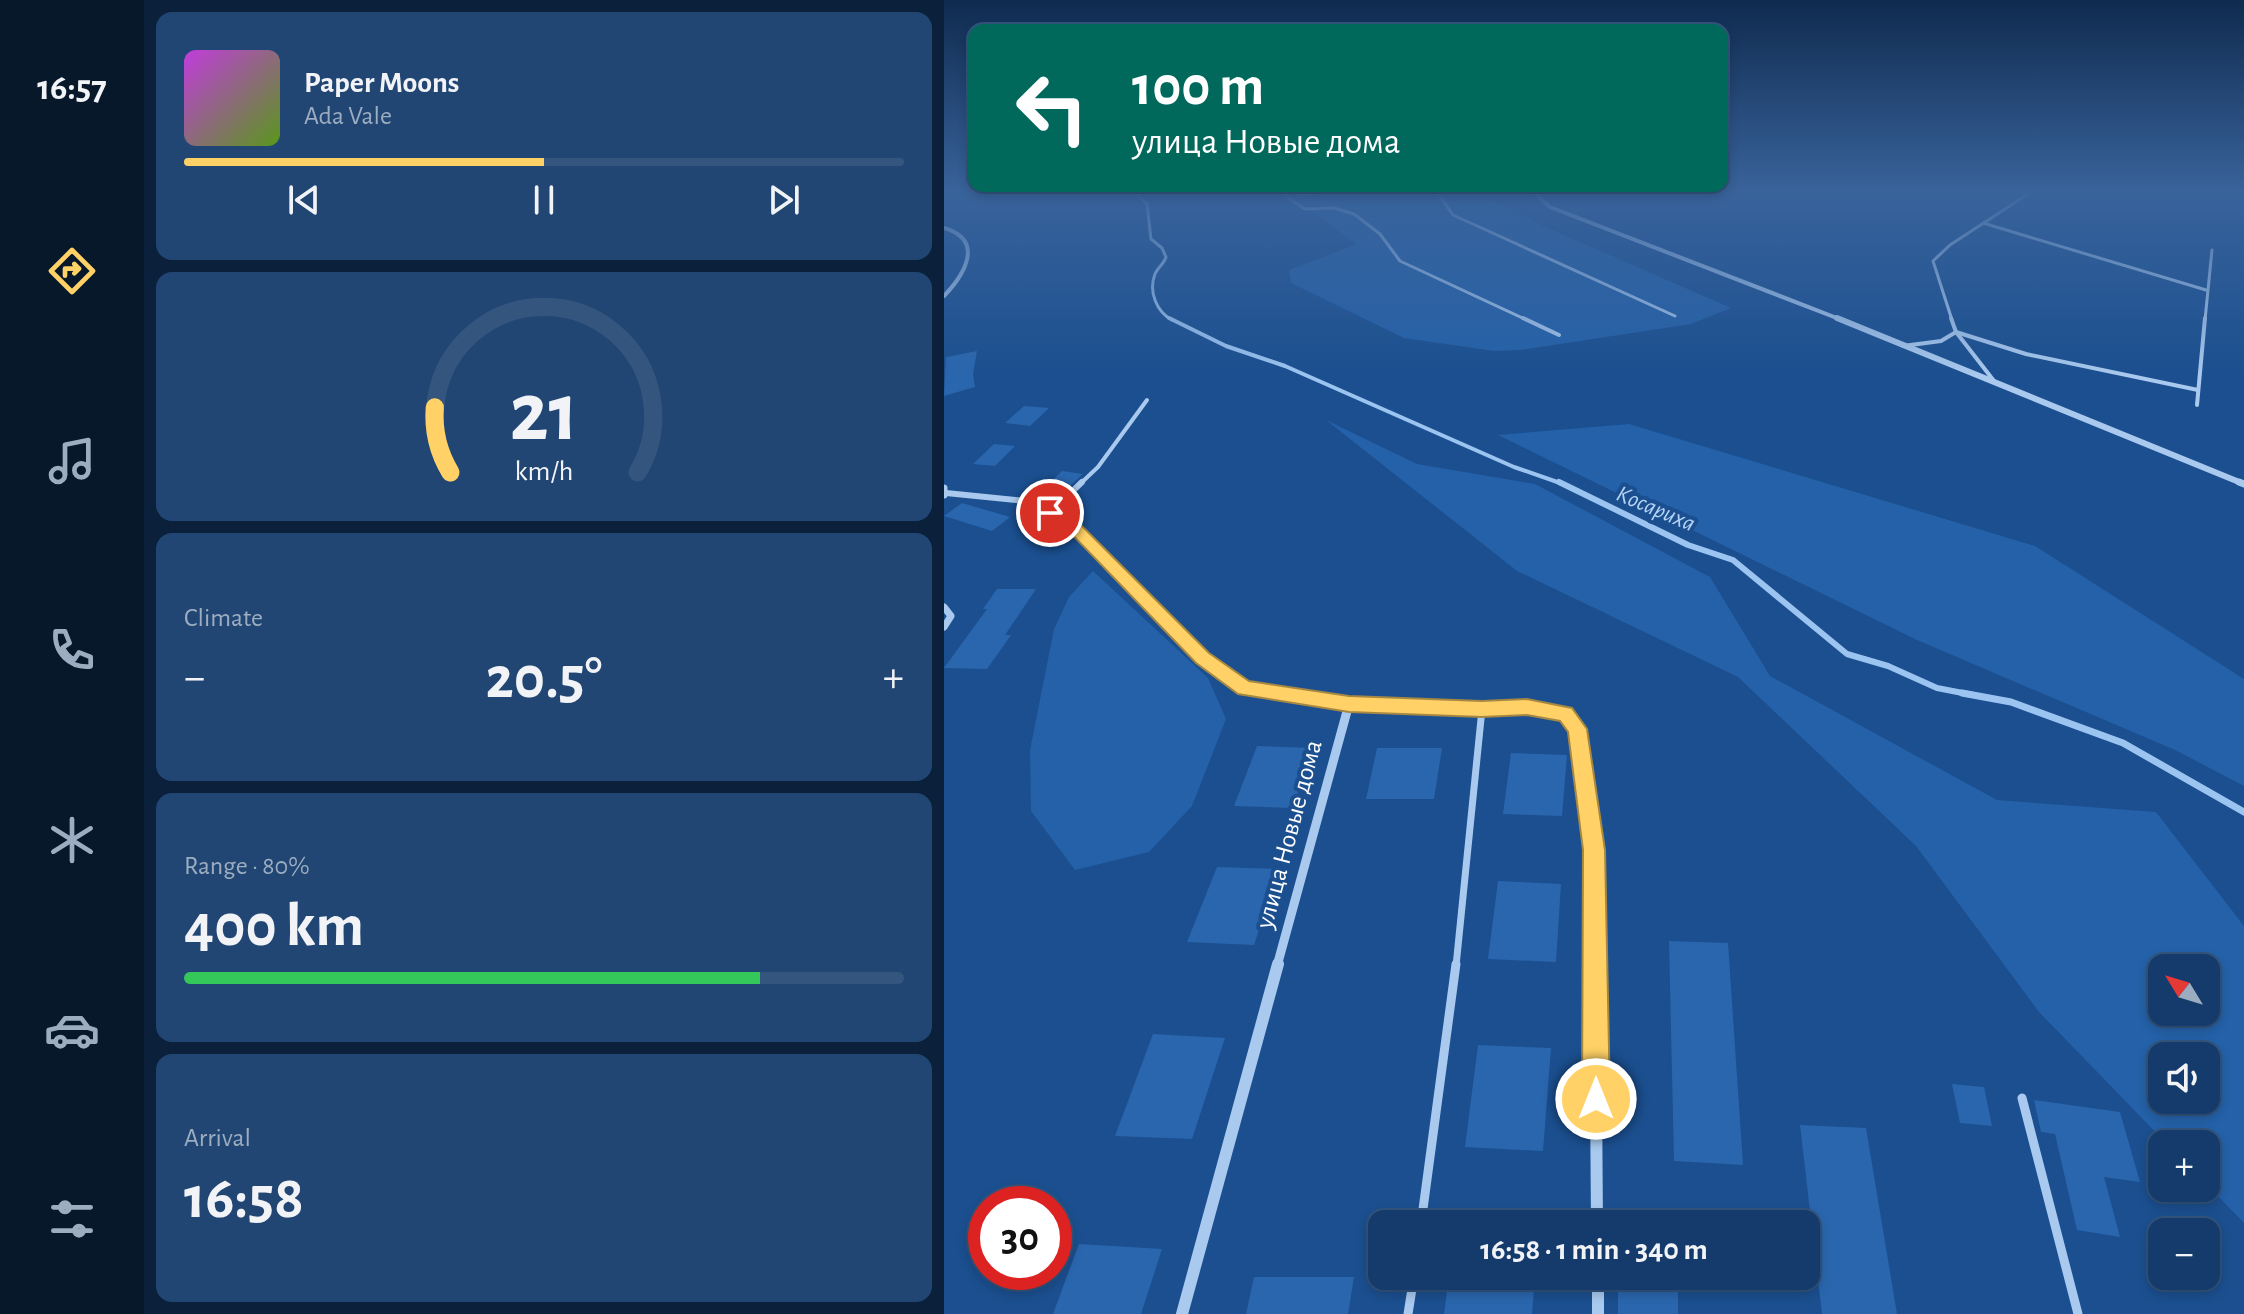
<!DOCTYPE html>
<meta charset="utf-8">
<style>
:root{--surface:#143b6b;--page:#214673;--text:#f1f3f6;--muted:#9dadc1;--line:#33557e;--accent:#ffd166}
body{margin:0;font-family:"Alegreya Sans",sans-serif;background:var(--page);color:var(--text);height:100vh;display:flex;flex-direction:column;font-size:30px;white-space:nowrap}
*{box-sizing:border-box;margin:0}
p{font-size:26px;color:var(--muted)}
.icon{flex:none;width:44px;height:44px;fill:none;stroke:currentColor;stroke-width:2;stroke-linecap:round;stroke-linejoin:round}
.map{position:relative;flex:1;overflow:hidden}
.details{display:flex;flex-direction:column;gap:12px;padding:12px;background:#0b203b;width:800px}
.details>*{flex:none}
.top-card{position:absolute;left:24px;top:24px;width:760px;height:168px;border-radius:16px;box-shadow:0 4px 12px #0003,0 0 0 2px var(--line);background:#00695c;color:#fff;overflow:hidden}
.needle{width:52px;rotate:308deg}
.tools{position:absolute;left:1204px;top:954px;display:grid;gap:16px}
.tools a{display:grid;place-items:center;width:72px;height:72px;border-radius:16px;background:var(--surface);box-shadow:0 4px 12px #0003,0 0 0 2px var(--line);font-size:40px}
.speed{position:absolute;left:24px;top:1186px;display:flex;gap:16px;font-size:40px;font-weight:700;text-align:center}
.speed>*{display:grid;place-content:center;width:104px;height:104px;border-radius:50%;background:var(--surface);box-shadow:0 4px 12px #0003,0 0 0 2px var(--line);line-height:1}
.speed .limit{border:12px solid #d22;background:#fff;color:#111}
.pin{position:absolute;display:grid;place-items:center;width:68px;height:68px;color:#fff;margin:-34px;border:4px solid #fff;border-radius:50%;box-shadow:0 2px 8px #0007}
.me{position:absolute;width:88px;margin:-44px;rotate:0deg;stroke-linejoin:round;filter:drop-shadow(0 0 6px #0008)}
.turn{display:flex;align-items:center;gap:28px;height:168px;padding:0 32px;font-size:36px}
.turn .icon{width:104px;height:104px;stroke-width:2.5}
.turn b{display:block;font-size:56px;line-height:68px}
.big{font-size:60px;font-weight:700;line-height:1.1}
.details .widget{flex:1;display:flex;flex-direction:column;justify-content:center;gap:12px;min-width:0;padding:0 28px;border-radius:16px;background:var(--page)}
.details .dial{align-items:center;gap:0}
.dial svg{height:208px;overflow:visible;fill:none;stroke:var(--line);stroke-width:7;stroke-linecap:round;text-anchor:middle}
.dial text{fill:var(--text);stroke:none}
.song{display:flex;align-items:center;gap:24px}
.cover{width:96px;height:96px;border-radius:12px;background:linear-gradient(135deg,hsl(290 70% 55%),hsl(90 70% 35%))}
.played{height:8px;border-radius:4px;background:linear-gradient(90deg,var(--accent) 50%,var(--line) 50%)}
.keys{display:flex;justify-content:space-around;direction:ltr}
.heat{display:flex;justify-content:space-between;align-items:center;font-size:44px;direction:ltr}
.charge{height:12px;border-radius:6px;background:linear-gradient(90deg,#34c759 80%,var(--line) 0)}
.trip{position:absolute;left:424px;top:1210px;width:452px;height:80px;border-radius:16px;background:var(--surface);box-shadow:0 4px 12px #0003,0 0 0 2px var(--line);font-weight:700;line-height:80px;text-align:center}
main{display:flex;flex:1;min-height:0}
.tab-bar{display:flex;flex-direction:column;width:144px;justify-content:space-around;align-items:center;background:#08182b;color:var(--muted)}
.tab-bar .icon{width:56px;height:56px}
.tab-bar .active{color:var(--accent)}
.tab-bar b{font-size:36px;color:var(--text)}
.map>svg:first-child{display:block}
</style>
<main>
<nav class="tab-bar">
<b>16:57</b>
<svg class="icon active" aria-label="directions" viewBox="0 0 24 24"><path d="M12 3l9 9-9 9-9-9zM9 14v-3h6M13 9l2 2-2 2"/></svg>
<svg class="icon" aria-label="music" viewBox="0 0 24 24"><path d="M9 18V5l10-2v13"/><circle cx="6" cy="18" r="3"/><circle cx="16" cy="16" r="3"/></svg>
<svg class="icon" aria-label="phone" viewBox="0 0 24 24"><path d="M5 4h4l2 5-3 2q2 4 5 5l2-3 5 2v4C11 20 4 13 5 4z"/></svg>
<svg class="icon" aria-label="climate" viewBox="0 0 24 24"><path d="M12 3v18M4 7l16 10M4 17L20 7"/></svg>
<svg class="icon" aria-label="car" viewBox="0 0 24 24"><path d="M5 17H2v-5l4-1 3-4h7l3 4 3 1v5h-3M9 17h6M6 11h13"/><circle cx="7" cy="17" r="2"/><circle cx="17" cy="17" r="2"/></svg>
<svg class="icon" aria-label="filters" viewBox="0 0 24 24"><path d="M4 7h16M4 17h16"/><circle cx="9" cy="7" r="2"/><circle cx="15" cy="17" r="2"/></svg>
</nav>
<section class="details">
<div class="widget">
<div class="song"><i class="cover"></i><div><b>Paper Moons</b><p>Ada Vale</p></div></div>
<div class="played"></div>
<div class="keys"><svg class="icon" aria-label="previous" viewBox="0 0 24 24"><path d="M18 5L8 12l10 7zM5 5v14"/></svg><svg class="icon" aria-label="pause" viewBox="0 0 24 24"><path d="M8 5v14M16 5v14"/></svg><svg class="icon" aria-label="next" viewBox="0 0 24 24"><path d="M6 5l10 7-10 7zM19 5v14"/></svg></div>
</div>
<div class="widget dial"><svg viewBox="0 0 100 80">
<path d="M14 69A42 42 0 1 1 86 69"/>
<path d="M14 69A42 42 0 0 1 8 44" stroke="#ffd166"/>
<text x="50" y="56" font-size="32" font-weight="700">21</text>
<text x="50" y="72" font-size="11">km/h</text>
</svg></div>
<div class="widget"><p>Climate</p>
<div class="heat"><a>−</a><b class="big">20.5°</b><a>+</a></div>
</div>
<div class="widget"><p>Range · 80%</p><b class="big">400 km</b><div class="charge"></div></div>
<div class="widget"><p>Arrival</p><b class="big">16:58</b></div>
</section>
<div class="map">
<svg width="1300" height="1314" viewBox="0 0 1300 1314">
<rect width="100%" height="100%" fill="#1b4f8f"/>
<g fill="#2461a8" fill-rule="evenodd">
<polygon points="341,192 541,192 549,200 597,225 787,308 747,324 576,350 550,351 460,338 347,283 345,270 413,244"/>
<path d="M 382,420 L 473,464 L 591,484 L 766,577 L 826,676 L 1053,800 L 1212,812 L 1300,926 L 1300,1223 L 1262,1184 L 1262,1144 L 1223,1144 L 1095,1012 L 972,846 L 794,677 L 573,571 ZM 1218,968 L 1262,968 L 1262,1012 L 1218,1012 ZM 1218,1056 L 1262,1056 L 1262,1100 L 1218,1100 Z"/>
<polygon points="685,424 1091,546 1300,679 1300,786 1231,750 973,640 554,435"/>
<polygon points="149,571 264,678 282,719 248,806 205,852 131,870 87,811 86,750 110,629 125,597"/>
</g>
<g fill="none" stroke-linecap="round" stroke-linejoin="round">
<path stroke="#9cc4f0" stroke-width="3" d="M 191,192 L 203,204 L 207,239 L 218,248 L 222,257 C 220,264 214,267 211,274 C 204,292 213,312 228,320"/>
<polyline stroke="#9cc4f0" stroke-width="4" points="225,318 282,346 341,366 570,467 619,484"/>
<polyline stroke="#9cc4f0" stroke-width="6" points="615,482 744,545 789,560 903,654 944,666 993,688 1029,695"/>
<polyline stroke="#9cc4f0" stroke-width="7" points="1018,693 1067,702 1179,743 1300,812"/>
</g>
<g fill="#2a66ad">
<polygon points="33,351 29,374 31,387 0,396 2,357"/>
<polygon points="80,406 105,408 86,426 61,423"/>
<polygon points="50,444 71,446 51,466 29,464"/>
<polygon points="118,471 139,474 121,490 101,487"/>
<polygon points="18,503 66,517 48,531 0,516"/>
<polygon points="53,589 92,589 61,635 67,635 43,669 0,668 43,609 39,609"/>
<polygon points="313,746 369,748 349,808 290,806"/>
<polygon points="433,748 498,748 490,799 422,799"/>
<polygon points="567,753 623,755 618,816 559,814"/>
<polygon points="273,867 335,869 310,945 243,942"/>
<polygon points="554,881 617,884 612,962 544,959"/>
<polygon points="725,941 784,943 799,1165 730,1161"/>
<polygon points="209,1034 281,1038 248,1139 171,1136"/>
<polygon points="534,1045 607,1048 599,1151 521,1147"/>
<polygon points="1008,1084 1040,1087 1048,1126 1016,1123"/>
<polygon points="1090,1100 1176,1112 1196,1182 1160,1177 1176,1237 1133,1230 1111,1134 1097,1132"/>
<polygon points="856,1125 922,1128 953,1314 878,1314"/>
<polygon points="135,1244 218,1249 197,1314 109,1314"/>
<polygon points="505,1276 591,1276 588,1314 500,1314"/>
<rect x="674" y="1276" width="60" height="38"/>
<polygon points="310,1277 410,1277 404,1314 302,1314"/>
</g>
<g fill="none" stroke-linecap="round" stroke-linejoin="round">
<g stroke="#a9c9ee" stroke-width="3">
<polyline points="336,192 361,209 390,208 410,214 436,234 456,261 583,320"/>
<polyline points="493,192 509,215 731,316"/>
<polyline points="354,196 374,192"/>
<polyline points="1039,223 1262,290"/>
<polyline points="1008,320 989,261 1006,245 1084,194"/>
<polyline points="1261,320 1268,250"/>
</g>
<g stroke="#a9c9ee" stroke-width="4">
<polyline points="579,318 615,335"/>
<polyline points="1007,318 1012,332 1050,381"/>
<polyline points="959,346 997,341 1012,332 1082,354 1254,390"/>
<polyline points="1253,405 1261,318"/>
<polyline points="136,484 154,467 203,400"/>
</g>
<g stroke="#a9c9ee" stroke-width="6">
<polyline points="2,493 81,501 126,522 258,658 301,688 345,695"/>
<polyline points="106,513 138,482"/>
</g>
<g stroke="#a9c9ee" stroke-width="7">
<polyline points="332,693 405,704"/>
<polyline points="512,966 538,709"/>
</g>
<g stroke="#a9c9ee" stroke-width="9">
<polyline points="1078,1098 1134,1314"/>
<polyline points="477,1224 512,964"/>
<polyline points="464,1314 470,1276"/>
</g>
<g stroke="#a9c9ee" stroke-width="4">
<polyline points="589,192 606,207 898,320"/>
<path d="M 0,228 C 41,240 21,274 0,296"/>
</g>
<polyline stroke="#a9c9ee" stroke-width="6" points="893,318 1300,484"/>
<g stroke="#a9c9ee" stroke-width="7">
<polyline points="1295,482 1300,484"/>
<polyline points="0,488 0,495"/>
<polyline points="0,607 7,616 0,627"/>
</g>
<polyline stroke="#a9c9ee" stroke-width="9" points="333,966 405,704 538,709 583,707 622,714 633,729 650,850 651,966"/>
<g stroke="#a9c9ee" stroke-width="12">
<polyline points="651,964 653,1224"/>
<polyline points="654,1276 654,1314"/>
<polyline points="238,1314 334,964"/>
</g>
</g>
<linearGradient id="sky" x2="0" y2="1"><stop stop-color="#0f2b4f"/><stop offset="0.51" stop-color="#39639b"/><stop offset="1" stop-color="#39639b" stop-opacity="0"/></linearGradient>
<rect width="1300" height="376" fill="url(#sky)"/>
<polygon fill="#ffd166" stroke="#a68842" stroke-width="2" points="106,508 131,519 265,653 305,681 405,696 538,701 583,699 628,708 643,729 661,850 666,1099 662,1109 652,1113 642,1109 638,1099 639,850 624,732 616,721 583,715 538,717 405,712 294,694 252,663 120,526 100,516 100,509"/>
<g text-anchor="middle" stroke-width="8" stroke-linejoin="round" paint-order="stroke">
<g font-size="24" font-style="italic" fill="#b5d3f5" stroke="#1b4f8f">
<text transform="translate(712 508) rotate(23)" y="8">Косариха</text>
</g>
<g font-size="26" fill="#fff" stroke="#1b4f8f">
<text transform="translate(344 834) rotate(-75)" y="9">улица Новые дома</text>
</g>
</g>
</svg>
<div class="tools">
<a><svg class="needle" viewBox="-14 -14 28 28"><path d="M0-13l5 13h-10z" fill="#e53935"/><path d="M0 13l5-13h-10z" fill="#9dadc1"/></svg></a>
<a><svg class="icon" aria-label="sound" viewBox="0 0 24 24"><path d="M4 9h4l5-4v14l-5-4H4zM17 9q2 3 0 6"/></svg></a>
<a>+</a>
<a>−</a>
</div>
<div class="speed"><div class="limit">30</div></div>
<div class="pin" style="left:106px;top:513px;background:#d93025"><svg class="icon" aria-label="arrive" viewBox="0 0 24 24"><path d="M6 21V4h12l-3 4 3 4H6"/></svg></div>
<svg class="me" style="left:652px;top:1099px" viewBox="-20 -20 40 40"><circle r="17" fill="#ffd166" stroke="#fff" stroke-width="3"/><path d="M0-11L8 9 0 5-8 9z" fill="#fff"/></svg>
<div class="trip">16:58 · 1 min · 340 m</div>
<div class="top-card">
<div class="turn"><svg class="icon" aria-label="left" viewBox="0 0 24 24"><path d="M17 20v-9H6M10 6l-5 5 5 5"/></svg><div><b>100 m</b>улица Новые дома</div></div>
</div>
</div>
</main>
